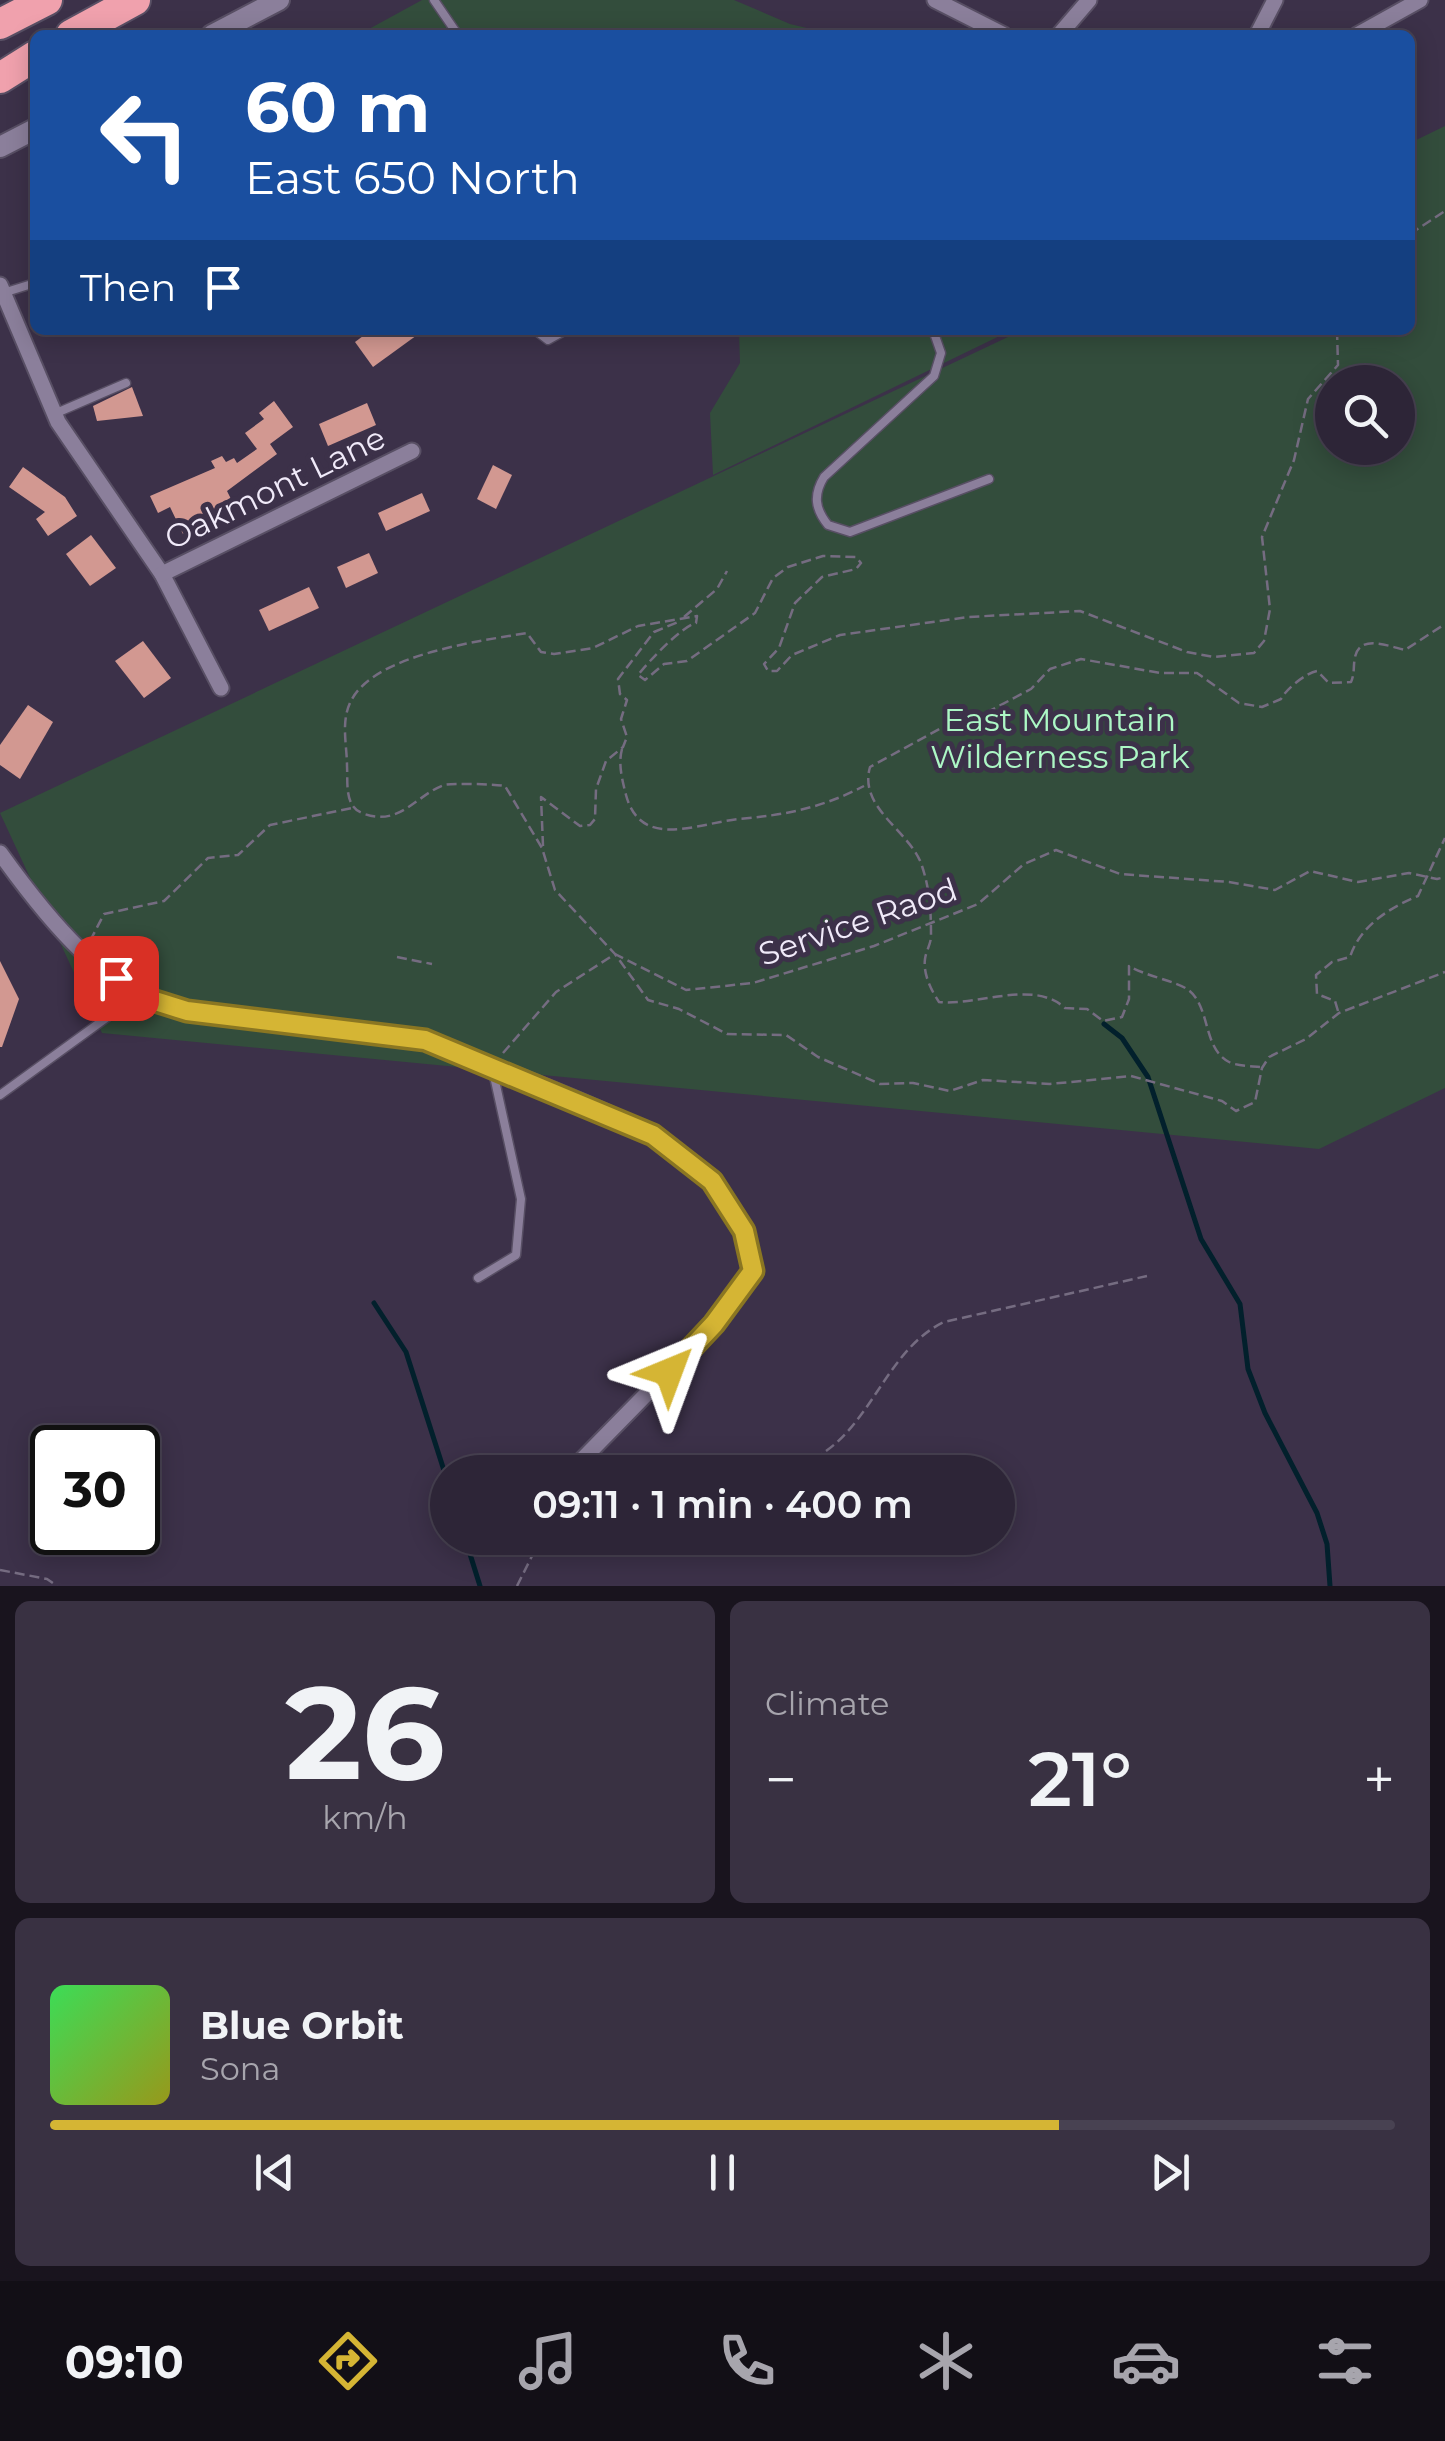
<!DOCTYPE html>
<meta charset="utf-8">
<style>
:root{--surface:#2d2537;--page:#393142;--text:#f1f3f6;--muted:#a7a5ad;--line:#484252;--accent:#d5b534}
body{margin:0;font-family:Montserrat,sans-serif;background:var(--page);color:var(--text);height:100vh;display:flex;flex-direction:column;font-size:38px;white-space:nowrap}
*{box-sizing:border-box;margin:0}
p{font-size:32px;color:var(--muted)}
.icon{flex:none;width:55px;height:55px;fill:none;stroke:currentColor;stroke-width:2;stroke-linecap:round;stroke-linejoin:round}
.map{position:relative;height:1586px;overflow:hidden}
.drawer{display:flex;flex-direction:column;gap:15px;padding:15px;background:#19141e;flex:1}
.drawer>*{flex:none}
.guide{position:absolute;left:30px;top:30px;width:1385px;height:305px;border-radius:15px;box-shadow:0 5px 25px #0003,0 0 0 2px var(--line);background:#1a4fa0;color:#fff;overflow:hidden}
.tools{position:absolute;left:1315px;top:365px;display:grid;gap:20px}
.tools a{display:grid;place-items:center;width:100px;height:100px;border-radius:50%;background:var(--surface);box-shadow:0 5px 25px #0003,0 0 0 2px var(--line);font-size:50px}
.speed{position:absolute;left:30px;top:1425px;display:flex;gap:20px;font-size:50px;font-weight:700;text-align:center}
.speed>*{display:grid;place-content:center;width:130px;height:130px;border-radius:50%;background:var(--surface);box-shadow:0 5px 25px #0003,0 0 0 2px var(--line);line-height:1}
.speed .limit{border:5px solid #111;border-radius:15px;background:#fff;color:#111}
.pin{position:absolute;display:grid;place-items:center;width:85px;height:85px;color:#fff;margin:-42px;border-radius:20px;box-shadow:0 5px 15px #0006}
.me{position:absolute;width:110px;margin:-55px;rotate:44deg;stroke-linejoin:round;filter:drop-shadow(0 0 8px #0008)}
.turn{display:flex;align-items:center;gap:35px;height:210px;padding:0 50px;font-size:45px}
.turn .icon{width:130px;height:130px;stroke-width:2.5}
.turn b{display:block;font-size:70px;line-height:85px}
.then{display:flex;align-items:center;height:95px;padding:0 50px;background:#0003;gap:20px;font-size:38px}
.big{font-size:75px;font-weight:600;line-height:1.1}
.drawer .tile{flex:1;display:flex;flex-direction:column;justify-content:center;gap:15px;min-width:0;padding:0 35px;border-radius:15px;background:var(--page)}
.drawer .dial{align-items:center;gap:0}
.dial b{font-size:130px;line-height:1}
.song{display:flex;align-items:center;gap:30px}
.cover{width:120px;height:120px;border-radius:15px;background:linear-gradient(135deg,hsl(130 70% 55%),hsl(60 70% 35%))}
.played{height:10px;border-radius:5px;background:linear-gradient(90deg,var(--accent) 75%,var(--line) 75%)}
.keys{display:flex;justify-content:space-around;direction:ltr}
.heat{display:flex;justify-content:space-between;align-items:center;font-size:55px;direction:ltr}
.drawer .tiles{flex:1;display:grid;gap:15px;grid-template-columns:1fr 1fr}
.tile:last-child{grid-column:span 2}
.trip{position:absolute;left:430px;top:1455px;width:585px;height:100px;border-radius:50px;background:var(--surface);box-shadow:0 5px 25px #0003,0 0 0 2px var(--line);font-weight:600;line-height:100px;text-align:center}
.tab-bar{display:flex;height:160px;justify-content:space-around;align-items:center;background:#120f16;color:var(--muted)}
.tab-bar .icon{width:70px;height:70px}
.tab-bar .on{color:var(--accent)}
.tab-bar b{font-size:45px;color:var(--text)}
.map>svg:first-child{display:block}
</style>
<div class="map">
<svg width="1445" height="1586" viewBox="0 0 1445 1586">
<rect width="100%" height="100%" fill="#3c3149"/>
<g fill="#334d3c" fill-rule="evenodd">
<polygon points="422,0 734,0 790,24 836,35 358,35"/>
<path d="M 1445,126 L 1445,1088 L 1319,1149 L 102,1033 L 0,813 L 1023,330 L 1410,330 L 1410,143 ZM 1332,382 L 1398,382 L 1398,448 L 1332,448 Z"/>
<polygon points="739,330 1012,330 713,475 710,413 740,363"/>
</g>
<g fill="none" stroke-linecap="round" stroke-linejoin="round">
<g stroke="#02202c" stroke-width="5">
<polyline points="1104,1024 1122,1038 1148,1077 1201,1239 1240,1304 1248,1369 1265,1413 1317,1513 1327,1544 1330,1586"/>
<polyline points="374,1303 406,1352 448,1483"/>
<polyline points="465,1538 480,1586"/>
</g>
</g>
<g fill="#d29891">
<polygon points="371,330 424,330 373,367 355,342"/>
<polygon points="132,387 143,416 97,421 93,406"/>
<polygon points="274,401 293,427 270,444 277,454 227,491 234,505 183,534 170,507 158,513 150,496 215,468 211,461 222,456 226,462 234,458 237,463 257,449 245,433 264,419 259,413"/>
<polygon points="367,403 376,425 328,446 319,424"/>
<polygon points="493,465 512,475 496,509 477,499"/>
<polygon points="23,467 65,497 77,516 48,536 36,519 45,512 9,487"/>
<polygon points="422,493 430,511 386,531 378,513"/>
<polygon points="91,535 116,568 90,586 66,554"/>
<polygon points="369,553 378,573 346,588 337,567"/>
<polygon points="309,587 319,608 269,631 259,610"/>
<polygon points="143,641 171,678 144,698 115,661"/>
<polygon points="28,705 53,722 20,779 0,765 0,745"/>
<polygon points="0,961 19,999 2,1047 0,1047"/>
</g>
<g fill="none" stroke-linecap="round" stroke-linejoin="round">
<g stroke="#584f64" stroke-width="11">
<g id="service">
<polyline points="434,0 458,35"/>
<polyline points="3,293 35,283"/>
<polyline points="535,330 548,340 566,330"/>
<path d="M 933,330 L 941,353 L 934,376 L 824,477 C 813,495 815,509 828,525 L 850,532 L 989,479"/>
<polyline points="54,414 126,383"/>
<polyline points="0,1095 113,1013 131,990"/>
<polyline points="478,1278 516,1255 521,1199 492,1067"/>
</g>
</g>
<g stroke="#584f64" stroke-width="19">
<g id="minor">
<polyline points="935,0 1004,35"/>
<polyline points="1059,35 1089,0"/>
<polyline points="1257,35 1275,0"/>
<polyline points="1357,35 1420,0"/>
<polyline points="0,285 58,422 162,574 221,688"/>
<polyline points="162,574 412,451"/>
<path d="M 0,853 C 46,917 106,995 187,1011 L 416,1038 L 448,1047 C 524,1082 658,1120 713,1182 C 735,1208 746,1238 753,1271 L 715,1324 L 570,1472"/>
</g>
</g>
<g stroke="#584f64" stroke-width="24">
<g id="tertiary">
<polyline points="212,35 279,0"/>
<polyline points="0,147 35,129"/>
</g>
</g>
<g stroke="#584f64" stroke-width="34">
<g id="motorway">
<polyline points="0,24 47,0"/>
<polyline points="71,35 135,0"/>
<polyline points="0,78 35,56"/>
</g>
</g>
<g stroke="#756c81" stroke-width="2.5" stroke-dasharray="10 5" stroke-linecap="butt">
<polyline points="1410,234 1445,211"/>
<path d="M 1337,330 L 1338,365 L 1308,399 L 1294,460 L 1262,537 L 1270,609 L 1264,641 L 1254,653 L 1214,657 L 1187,652 L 1080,611 L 968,617 L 840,635 L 792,655 L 777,671 L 768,671 L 764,664 L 779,648 L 795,603 L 822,577 L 856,569 L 861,563 L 856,557 L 823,556 L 788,567 L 773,578 L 755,613 L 687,661 L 664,664 L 645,680 L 638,675 C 649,661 681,627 696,623 L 697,616 L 638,626 L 593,648 L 554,654 L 541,652 L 527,633 C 480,641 377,654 352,699 C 340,720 347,744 347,766 C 348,782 344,806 362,813 C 399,828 416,795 444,785 C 450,783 498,784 505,786 L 542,848 L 555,890 L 615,954 L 648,1000 L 679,1009 L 727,1034 L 786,1035 L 818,1057 L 880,1084 L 913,1083 L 950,1091 L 983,1080 L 1050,1084 L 1131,1076 L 1222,1101 L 1236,1111 L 1255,1102 L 1262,1068 L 1269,1057 L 1306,1039 L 1339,1013 L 1445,972"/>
<polyline points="684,617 717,589 727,571"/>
<path d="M 622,749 C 618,764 622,779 626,795 C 641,851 698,823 739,819 C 785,815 822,808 864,786"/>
<polyline points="543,846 541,797 580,826 590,825 595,819 596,789 606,761 623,747 627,737 621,719 627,700 620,694 618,679 654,632 678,622"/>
<polyline points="90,941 104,914 164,901 208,858 238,855 270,825 352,808"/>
<polyline points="397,957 432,964"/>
<path d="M 1338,1011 L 1335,1001 L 1317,994 L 1316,975 L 1332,962 L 1350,957 C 1360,926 1389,908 1418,896 L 1445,838"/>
<polyline points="503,1053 556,992 615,954 686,990 753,983 874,946 978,904 1024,864 1056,850 1120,874 1229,882 1275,890 1310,871 1358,882 1409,873 1437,879 1445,877"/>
<path d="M 1260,1067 C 1251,1066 1237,1066 1229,1062 C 1202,1048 1211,1005 1187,989 C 1175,981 1146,976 1129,966 L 1129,999 L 1122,1017 L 1103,1021 L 1087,1009 L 1065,1008 C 1033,979 979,1006 939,1002 C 931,990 923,974 925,959 C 926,951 931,944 931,936 C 931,912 930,890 922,866 C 911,831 858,809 870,767 L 943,727 L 982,715 L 1031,689 L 1050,669 L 1081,659 L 1160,673 L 1197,673 L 1239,703 L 1262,707 L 1281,699 C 1286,689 1306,673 1317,671 L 1329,683 L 1351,682 C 1355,673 1353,666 1355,657 C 1360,634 1388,646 1405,650 L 1445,624"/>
<path d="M 755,1472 C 768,1470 782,1470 794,1466 C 869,1446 879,1353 944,1322 L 1147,1276"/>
<polyline points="0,1570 47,1579 57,1586"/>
<polyline points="517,1586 541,1538"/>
</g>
<use href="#service" stroke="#8b7f9b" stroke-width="8"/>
<use href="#minor" stroke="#8b7f9b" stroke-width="15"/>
<use href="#tertiary" stroke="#8b7f9b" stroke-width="20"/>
<use href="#motorway" stroke="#f0a1ad" stroke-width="30"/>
</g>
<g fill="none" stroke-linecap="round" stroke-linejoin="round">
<g stroke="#8a7622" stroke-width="25">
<polyline id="route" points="116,978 152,1000 187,1011 425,1040 653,1135 712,1181 744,1231 753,1271 714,1324 669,1372"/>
</g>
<use href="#route" stroke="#d5b534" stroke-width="18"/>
</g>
<g text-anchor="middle" stroke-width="10" stroke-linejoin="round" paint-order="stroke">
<g font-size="32" fill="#f0eaf9" stroke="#3c3149">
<text transform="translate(275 488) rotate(-26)" y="11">Oakmont Lane</text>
<text transform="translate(858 922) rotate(-19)" y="11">Service Raod</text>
</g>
<g font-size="32" fill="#acf7c5" stroke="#3c3149">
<text x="1060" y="731">East Mountain<tspan x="1060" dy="37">Wilderness Park</tspan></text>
</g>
</g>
</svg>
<div class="tools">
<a><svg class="icon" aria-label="search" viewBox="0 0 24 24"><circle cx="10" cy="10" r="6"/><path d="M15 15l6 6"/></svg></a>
</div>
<div class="speed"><div class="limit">30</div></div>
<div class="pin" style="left:116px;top:978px;background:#d93025"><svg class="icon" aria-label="arrive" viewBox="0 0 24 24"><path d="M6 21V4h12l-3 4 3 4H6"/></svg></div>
<svg class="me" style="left:669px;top:1372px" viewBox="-20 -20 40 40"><path d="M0-17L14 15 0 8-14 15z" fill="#d5b534" stroke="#fff" stroke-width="4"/></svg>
<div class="trip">09:11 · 1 min · 400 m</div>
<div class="guide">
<div class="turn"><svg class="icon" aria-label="left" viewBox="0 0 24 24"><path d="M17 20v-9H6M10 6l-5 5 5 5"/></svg><div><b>60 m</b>East 650 North</div></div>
<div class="then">Then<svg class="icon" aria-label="arrive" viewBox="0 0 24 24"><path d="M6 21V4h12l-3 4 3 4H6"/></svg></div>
</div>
</div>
<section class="drawer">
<div class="tiles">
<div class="tile dial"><b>26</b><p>km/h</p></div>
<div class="tile"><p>Climate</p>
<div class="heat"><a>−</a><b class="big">21°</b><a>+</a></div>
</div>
<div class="tile">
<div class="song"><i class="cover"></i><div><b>Blue Orbit</b><p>Sona</p></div></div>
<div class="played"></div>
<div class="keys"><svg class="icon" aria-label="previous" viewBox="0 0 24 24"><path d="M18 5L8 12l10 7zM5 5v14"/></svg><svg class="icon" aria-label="pause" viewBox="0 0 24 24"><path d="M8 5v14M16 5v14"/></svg><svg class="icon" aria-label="next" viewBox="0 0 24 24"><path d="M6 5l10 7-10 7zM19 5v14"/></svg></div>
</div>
</div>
</section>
<nav class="tab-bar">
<b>09:10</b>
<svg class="icon on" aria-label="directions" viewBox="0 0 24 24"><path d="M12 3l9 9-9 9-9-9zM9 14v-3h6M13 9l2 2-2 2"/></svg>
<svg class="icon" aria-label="music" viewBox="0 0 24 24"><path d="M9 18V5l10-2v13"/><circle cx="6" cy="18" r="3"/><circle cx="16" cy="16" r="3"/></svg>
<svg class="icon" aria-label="phone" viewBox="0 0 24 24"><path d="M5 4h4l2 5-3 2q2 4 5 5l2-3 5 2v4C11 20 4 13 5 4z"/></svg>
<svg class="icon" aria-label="climate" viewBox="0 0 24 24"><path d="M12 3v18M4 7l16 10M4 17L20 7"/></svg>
<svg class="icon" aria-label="car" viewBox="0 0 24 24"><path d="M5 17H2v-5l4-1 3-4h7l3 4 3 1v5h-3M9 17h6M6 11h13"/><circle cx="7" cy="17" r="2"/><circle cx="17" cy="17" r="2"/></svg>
<svg class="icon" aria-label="filters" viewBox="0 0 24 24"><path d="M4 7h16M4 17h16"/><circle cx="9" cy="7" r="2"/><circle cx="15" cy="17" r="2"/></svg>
</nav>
